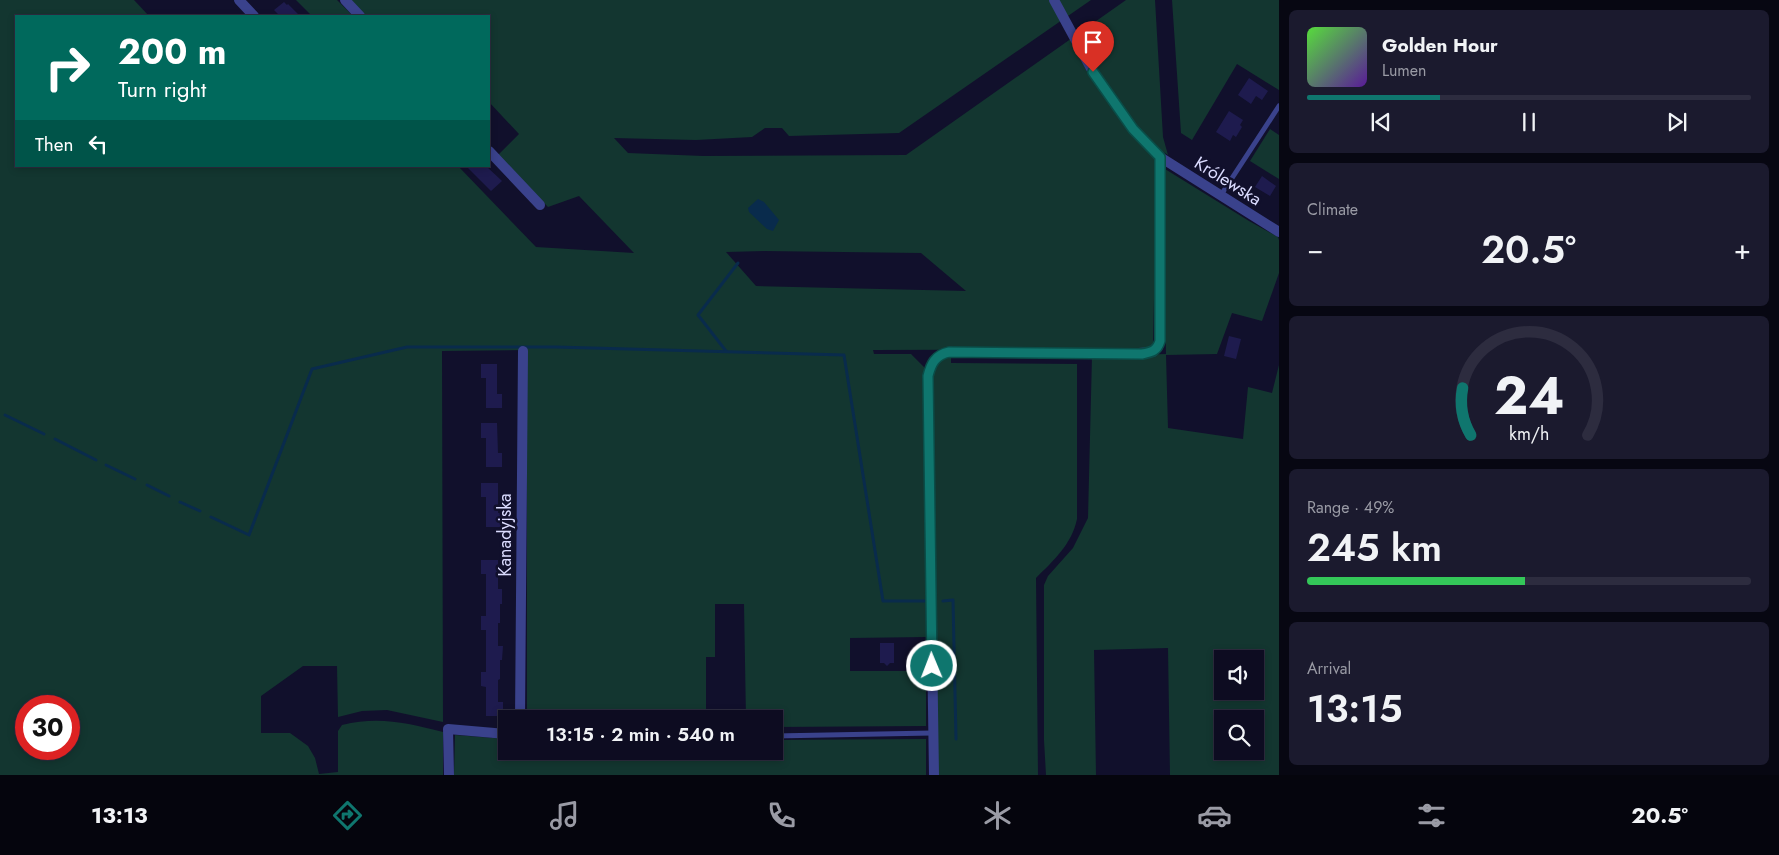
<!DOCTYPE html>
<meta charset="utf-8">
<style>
:root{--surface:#0d0c21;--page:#1b1a2e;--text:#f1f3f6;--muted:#9a9ba5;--line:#2d2c3f;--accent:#0f766e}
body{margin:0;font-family:Jost,sans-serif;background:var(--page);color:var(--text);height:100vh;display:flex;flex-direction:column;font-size:19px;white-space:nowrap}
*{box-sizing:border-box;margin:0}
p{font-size:16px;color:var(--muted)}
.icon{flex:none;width:28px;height:28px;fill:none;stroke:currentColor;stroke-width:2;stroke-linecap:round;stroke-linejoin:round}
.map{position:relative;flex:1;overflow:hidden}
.drawer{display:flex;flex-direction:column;gap:10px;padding:10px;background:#070712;width:500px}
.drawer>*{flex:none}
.banner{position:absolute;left:15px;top:15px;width:475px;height:152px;border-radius:0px;box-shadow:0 2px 8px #0003,0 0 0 1px var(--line);background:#00695c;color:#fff;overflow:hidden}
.buttons{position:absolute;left:1214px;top:650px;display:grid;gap:10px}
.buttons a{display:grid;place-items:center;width:50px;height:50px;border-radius:0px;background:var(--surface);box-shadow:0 2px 8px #0003,0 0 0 1px var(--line);font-size:25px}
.speed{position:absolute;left:15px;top:695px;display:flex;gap:10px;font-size:25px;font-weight:700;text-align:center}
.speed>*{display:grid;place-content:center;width:65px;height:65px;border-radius:50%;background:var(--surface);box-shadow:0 2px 8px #0003,0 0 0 1px var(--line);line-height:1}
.speed .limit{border:8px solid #d22;background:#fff;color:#111}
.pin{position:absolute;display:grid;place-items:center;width:42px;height:42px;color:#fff;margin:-51px -21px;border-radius:50% 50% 50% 0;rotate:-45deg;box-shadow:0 0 5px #0007}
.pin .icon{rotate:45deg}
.me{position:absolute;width:55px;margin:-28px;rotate:359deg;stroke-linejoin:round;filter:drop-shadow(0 0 4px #0008)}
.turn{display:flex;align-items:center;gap:18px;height:105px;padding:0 20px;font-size:22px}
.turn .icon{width:65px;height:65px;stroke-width:2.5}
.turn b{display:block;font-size:35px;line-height:42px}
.then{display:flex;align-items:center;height:48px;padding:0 20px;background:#0003;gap:10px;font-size:19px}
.big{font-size:38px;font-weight:600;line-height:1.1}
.drawer .widget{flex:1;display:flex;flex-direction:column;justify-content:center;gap:8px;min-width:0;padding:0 18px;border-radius:8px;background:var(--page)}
.drawer .dial{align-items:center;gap:0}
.dial svg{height:130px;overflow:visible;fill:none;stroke:var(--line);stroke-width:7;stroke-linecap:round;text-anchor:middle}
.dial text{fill:var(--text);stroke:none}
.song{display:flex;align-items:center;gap:15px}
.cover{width:60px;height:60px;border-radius:8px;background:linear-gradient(135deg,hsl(110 70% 55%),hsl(270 70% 35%))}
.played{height:5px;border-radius:2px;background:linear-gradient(90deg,var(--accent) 30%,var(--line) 30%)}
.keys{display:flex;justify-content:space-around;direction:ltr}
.heat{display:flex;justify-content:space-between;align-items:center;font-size:28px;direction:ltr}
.charge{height:8px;border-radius:4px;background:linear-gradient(90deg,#34c759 49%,var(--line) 0)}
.trip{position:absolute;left:498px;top:710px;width:285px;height:50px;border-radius:0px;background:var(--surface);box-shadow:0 2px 8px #0003,0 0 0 1px var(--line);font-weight:600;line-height:50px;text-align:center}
.dock{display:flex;height:80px;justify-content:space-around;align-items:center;background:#05050d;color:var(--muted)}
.dock .icon{width:35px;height:35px}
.dock .on{color:var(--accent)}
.dock b{font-size:22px;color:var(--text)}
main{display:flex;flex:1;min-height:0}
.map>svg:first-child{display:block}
</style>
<main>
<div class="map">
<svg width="1279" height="775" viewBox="0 0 1279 775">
<rect width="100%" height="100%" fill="#11102c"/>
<g fill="#133630" fill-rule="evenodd">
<path d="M 0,0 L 134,0 L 149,16 L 16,16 L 16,166 L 458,166 L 536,247 L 634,253 L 579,196 L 548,207 L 498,155 L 519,134 L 489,102 L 489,16 L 364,16 L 348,0 L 1091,0 L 899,133 L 789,136 L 782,128 L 765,128 L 752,137 L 696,140 L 614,138 L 628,153 L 703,156 L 906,155 L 1126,0 L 1155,0 L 1163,137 L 1168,155 L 1157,148 L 1153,349 L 873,350 L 874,354 L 911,354 L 924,367 L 926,637 L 850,638 L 850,671 L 926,671 L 926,726 L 774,727 L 774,719 L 746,719 L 744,604 L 715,604 L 715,657 L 706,657 L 706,719 L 527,719 L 527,350 L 442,351 L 443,722 L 387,710 L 362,711 L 338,717 L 337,666 L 303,666 L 261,696 L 261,733 L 290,733 L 308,746 L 315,758 L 319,774 L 338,772 L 338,731 L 342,725 C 379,716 407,723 443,732 L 443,775 L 0,775 ZM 764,251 L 921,253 L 966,291 L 756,286 L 726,252 ZM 26,706 L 69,706 L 69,749 L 26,749 Z"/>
<polygon points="296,0 337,0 353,16 312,16"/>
<polygon points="1172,0 1279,0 1279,90 1237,64 1192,140 1181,133"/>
<polygon points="1270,129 1279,135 1279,179 1250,161"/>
<path d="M 1165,169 L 1249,221 L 1278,237 L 1279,240 L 1279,273 L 1262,321 L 1232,313 L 1217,354 L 1166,355 L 1168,428 L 1243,439 L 1248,387 L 1272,393 L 1279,365 L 1279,775 L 1170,775 L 1168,648 L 1094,650 L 1096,775 L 1046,775 L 1044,740 L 1044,585 L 1048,576 L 1073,548 L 1088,518 L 1092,356 L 1166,354 L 1163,222 ZM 1222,659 L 1255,659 L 1255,691 L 1222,691 ZM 1222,719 L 1255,719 L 1255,751 L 1222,751 Z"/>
<path d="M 951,354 L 951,363 L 1077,364 L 1077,519 C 1072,544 1053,561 1036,578 L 1038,775 L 935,775 L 931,372 L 935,363 Z"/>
<polygon points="455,735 506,739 506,751 774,751 774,740 926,739 926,775 454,775"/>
</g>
<polygon fill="#092b4c" points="758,199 764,202 779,220 773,231 767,229 749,212 748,208"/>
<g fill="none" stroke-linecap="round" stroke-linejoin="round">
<g stroke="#092b4c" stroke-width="3">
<polyline points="726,351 698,315 738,263"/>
<polyline points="5,415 44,434"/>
<polyline points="55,439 96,460"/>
<polyline points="106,465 135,479"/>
<polyline points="147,485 169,496"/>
<polyline points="180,502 200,511"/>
<polyline points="211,517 249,535 312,369 407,347 556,347 844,355 883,601 928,601"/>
<polyline points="943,601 953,600 956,739"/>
</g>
</g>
<g fill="#1e1b4e">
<polygon points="284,2 287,5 288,4 300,16 280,16 274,10"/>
<polygon points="1249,78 1268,91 1262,100 1256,96 1251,104 1238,95"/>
<polygon points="1229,111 1243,120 1240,125 1242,127 1236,137 1233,135 1230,141 1216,132"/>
<polygon points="466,166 486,166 502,181 491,191"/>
<polygon points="1262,176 1276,186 1270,196 1255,187"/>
<polygon points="1229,336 1241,339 1236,359 1224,356"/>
<polygon points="481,364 497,364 497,394 502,394 502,408 486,408 486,378 481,378"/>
<polygon points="481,423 497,423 498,453 502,453 502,467 486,467 486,438 481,438"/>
<polygon points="481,483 498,483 498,513 502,513 502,527 486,527 486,497 481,497"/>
<polygon points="481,560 498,560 498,589 502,589 502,604 500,604 500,623 498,623 498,646 503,646 502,660 500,660 500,679 498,680 498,702 503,702 503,716 486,716 486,687 481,686 481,672 486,672 486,630 481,630 481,616 486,616 486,574 481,574"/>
<polygon points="880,643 894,643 894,663 890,663 887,666 884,663 880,663"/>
</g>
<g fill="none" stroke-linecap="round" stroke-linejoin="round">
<g stroke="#3a428c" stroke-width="5">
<polyline points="1221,195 1279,106"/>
<polyline points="774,736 932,733"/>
</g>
<g stroke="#3a428c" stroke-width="10">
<polyline points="239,0 254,16"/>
<polyline points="345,0 360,16"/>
<polyline points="1054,0 1093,72 1133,129 1160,157 1279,232"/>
<polyline points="489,151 540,205"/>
<polyline points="520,719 523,351"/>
<polyline points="449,775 448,729 506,734"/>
<path d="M 934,775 L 928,376 C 931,364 935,355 949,352 L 1124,354 L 1153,352 L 1158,347 L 1160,341 L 1160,157"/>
</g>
</g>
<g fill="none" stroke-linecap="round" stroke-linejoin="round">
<g stroke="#0a4d48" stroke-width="12">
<path id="route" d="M 932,666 L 928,376 C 931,364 935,355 949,352 L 1142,354 C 1152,352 1157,351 1160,341 L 1160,157 L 1133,129 L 1093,72"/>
</g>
<use href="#route" stroke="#0f766e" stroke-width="9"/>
</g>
<g text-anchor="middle" stroke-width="5" stroke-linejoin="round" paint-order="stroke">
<g font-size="18" fill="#dbdcff" stroke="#11102c">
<text transform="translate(1228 181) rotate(32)" y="6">Królewska</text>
<text transform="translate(505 535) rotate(-90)" y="6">Kanadyjska</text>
</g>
</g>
</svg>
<div class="buttons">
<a><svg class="icon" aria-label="sound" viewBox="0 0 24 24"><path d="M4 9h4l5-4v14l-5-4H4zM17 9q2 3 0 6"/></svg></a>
<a><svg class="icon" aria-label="search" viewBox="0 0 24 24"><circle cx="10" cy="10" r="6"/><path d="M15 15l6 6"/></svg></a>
</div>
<div class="speed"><div class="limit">30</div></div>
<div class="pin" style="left:1093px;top:72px;background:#d93025"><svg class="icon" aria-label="arrive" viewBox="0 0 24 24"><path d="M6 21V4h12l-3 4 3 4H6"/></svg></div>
<svg class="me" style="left:932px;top:666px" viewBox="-20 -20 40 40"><circle r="17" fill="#0f766e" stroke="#fff" stroke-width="3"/><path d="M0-11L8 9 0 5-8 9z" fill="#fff"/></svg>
<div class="trip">13:15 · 2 min · 540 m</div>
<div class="banner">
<div class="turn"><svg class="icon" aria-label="right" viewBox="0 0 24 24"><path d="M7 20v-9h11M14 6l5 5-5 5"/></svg><div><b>200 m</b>Turn right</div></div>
<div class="then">Then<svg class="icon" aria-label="left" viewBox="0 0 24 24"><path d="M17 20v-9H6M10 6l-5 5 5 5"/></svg></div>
</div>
</div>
<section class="drawer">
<div class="widget">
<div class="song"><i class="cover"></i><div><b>Golden Hour</b><p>Lumen</p></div></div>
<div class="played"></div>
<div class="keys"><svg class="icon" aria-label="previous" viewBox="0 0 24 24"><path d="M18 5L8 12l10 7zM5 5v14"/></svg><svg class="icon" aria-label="pause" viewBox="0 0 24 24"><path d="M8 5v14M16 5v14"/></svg><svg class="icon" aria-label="next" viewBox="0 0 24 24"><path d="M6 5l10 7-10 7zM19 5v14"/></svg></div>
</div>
<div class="widget"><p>Climate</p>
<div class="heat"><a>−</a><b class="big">20.5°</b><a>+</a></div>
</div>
<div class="widget dial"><svg viewBox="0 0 100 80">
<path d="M14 69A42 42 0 1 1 86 69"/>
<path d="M14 69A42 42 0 0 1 9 40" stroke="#0f766e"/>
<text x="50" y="56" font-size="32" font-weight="700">24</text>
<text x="50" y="72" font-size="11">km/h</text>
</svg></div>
<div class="widget"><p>Range · 49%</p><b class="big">245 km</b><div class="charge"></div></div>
<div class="widget"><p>Arrival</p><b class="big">13:15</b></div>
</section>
</main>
<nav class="dock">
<b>13:13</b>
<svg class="icon on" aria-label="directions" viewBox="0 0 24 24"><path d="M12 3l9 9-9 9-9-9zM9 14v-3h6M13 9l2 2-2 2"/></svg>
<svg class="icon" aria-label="music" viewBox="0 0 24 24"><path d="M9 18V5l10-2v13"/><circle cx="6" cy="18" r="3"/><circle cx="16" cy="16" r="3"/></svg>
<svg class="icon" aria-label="phone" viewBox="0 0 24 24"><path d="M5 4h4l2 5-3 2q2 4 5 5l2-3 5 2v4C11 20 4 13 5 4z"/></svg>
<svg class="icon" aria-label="climate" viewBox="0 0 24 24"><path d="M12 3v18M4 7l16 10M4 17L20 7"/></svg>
<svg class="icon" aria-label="car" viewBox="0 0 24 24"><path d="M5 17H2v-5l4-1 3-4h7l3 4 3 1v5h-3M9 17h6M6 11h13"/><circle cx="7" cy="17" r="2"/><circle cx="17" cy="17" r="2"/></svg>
<svg class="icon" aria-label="filters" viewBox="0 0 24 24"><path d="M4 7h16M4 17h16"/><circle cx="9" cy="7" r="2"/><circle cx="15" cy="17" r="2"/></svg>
<b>20.5°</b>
</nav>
